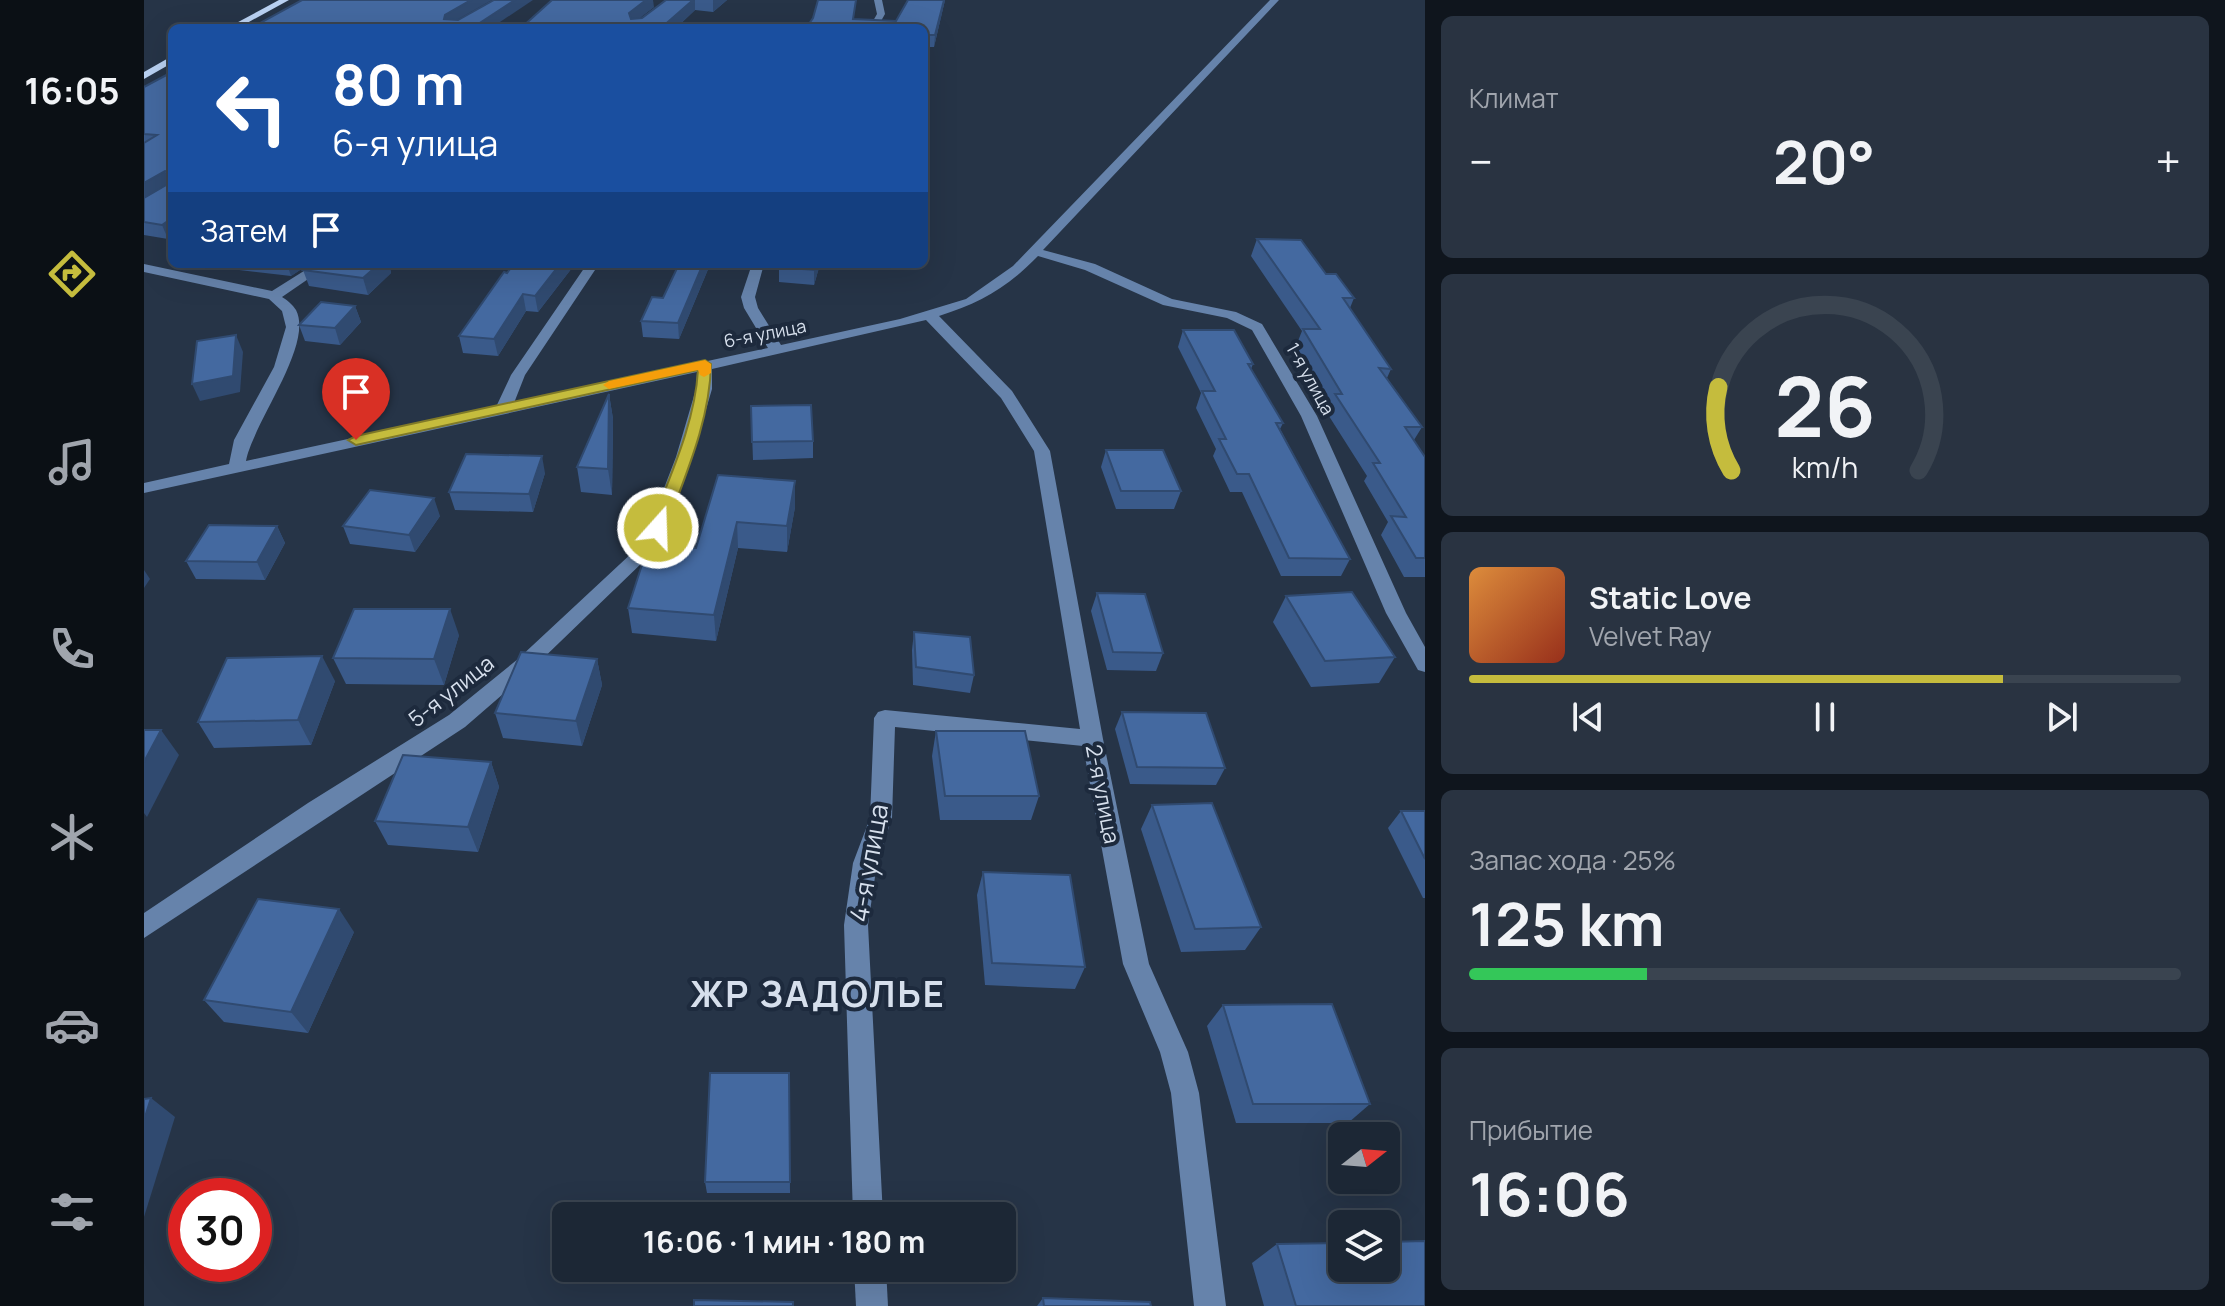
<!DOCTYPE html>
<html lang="ru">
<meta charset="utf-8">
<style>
:root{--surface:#1c2735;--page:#293341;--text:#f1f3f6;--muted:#a0a5ad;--line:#3a4450;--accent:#c5bc3d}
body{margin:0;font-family:Manrope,sans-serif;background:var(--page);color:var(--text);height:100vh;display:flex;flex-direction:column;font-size:30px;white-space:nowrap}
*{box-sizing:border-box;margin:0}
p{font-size:26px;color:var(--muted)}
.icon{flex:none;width:44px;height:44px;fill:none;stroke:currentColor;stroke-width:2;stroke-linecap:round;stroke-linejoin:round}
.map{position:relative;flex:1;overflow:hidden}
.panel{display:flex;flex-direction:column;gap:16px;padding:16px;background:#0f151d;width:800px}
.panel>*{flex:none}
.top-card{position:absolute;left:24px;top:24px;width:760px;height:244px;border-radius:12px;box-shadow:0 8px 32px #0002,0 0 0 2px var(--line);background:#1a4fa0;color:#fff;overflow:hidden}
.needle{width:52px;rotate:73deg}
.tools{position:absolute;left:1184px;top:1122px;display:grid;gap:16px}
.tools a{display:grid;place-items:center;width:72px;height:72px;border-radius:12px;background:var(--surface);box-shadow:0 8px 32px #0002,0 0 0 2px var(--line);font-size:40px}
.speed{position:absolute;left:24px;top:1178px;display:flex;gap:16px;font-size:40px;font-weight:700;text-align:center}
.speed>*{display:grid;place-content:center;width:104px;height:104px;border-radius:50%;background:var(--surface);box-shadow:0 8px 32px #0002,0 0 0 2px var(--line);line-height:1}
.speed .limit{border:12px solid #d22;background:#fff;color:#111}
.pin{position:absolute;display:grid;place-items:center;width:68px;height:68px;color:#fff;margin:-82px -34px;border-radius:50% 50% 50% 0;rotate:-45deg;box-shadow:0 0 8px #0007}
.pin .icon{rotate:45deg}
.me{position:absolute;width:88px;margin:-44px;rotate:20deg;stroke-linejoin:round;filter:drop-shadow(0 0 6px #0008)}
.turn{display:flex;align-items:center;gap:28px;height:168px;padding:0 32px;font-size:36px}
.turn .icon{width:104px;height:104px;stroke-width:2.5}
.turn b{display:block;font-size:56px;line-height:68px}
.then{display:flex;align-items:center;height:76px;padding:0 32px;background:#0003;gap:16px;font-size:30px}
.big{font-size:60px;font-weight:700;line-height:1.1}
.panel .card{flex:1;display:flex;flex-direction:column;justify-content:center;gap:12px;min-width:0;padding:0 28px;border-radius:12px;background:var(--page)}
.panel .dial{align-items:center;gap:0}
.dial svg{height:208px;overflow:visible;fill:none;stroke:var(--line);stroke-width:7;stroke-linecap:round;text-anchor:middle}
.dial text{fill:var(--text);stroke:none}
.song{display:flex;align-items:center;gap:24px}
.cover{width:96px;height:96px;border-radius:12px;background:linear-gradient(135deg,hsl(30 70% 55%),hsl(10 70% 35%))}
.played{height:8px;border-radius:4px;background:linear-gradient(90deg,var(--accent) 75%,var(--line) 75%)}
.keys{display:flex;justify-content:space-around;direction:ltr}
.heat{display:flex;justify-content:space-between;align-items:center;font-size:44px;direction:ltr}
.charge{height:12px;border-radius:6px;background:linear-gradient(90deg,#34c759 25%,var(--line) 0)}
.trip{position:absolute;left:408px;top:1202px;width:464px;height:80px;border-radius:12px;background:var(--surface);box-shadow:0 8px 32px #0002,0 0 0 2px var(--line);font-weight:700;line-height:80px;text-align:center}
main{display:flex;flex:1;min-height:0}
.dock{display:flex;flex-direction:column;width:144px;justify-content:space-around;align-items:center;background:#0b1015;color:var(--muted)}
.dock .icon{width:56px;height:56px}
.dock .active{color:var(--accent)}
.dock b{font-size:36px;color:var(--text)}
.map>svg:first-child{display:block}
</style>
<main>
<nav class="dock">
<b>16:05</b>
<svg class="icon active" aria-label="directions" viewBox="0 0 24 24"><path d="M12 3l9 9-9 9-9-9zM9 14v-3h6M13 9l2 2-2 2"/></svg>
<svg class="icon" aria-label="music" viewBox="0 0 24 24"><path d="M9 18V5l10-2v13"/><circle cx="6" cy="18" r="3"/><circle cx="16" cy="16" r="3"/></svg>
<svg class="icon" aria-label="phone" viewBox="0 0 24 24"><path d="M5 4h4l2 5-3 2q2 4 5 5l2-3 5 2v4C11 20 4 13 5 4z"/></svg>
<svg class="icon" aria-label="climate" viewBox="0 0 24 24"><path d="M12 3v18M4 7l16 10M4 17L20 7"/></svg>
<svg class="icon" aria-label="car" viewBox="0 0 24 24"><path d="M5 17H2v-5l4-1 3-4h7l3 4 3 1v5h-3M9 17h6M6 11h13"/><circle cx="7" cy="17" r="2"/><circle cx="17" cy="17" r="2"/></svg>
<svg class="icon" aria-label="filters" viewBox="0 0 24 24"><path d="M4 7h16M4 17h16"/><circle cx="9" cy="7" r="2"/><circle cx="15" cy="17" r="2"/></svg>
</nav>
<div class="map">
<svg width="1281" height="1306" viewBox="0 0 1281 1306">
<rect width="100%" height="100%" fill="#263447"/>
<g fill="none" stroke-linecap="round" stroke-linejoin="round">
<g fill="#6683ab" fill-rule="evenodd">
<polygon points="730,0 738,0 741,14 733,28 725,28 733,14"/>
<path d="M 1126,0 L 1135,0 L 899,250 L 951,264 L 1028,299 L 1092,312 L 1118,324 L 1173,416 L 1262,613 L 1281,647 L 1281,672 L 1274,670 L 1242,613 L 1157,416 L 1108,330 L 1083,318 L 1019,305 L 941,270 L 894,256 C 863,288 836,303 795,316 L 868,391 L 906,451 L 959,739 L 1005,964 L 1044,1052 L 1055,1093 L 1082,1306 L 1050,1306 L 1027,1093 L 1016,1052 L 979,964 L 939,746 L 751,727 L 748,818 L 733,863 L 724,925 L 739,1216 L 709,1216 L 700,925 L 709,863 L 726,818 L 730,718 L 734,712 L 741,710 L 936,729 L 890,451 L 857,398 L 782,320 L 568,369 L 568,389 L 548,457 L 523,528 L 502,559 L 388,669 L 321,727 L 0,938 L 0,913 L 164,803 L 305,715 L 374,659 L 490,551 L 505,527 L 532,457 L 552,389 L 553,372 L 0,493 L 0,483 L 85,464 L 90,440 L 130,367 L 142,327 L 138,311 L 125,299 L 0,272 L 0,264 L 128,291 L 171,264 L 186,264 L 138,297 C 143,300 149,305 152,310 C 170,345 109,423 102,461 L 352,407 L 367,375 L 443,264 L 455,264 L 381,375 L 370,403 L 624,348 L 600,308 L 597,297 L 608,264 L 620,264 L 611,297 L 614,308 L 637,345 L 756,319 L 822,299 L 869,266 Z"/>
<polygon points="710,1268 742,1268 744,1306 712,1306"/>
</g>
<g fill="#b9d1f2" fill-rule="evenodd">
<polygon points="135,0 145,0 94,28 83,28"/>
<polygon points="28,56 28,63 0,79 0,72"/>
</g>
</g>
<g fill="#3a5a8a">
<polygon points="522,0 583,0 569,12 551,10 532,28 377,28 510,7 495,18 498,18"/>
<polygon points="801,0 790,47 784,47 780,52 780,28 669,18 752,21"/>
<polygon points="28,72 28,236 24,239 0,235 0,87"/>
<polygon points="1113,239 1182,274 1210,298 1206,308 1247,369 1243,378 1278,427 1270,440 1281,457 1281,577 1260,577 1237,535 1244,522 1220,481 1223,476 1183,413 1186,406 1152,346 1158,331 1107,256"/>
<polygon points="93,264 165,264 147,276 95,270"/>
<polygon points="166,264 245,264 247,273 224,295 165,286 159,270"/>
<polygon points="431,264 394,312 382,311 354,356 319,353 315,336 363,273"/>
<polygon points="535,264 572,264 570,267 565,267 535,339 499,337 497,321 519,298"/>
<polygon points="676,264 670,285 635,282 635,267"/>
<polygon points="211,306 217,322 196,345 161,341 155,325"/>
<polygon points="1039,330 1109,364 1107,369 1139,423 1136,429 1206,559 1197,576 1137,576 1098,492 1086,492 1069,456 1072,449 1052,408 1057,393 1034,347"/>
<polygon points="465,394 469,419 468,495 437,492 433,467"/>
<polygon points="607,406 669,441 669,458 609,460"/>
<polygon points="962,450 1037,491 1030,509 972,509 957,467"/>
<polygon points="401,473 389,512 311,510 305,492"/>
<polygon points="574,475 651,507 643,552 594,548 572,641 488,633 484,608 552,548"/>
<polygon points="296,516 271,552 206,544 199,526"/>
<polygon points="133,526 141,543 121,580 52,579 42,561"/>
<polygon points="953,593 1019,653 1012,671 963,670 947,611"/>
<polygon points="1142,596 1251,657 1235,683 1167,687 1129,622"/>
<polygon points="770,632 830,675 826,693 769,685 768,650"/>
<polygon points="315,635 300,685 202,684 189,658"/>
<polygon points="453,659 458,685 438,746 359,738 351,713"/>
<polygon points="191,681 167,745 70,748 54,722"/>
<polygon points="978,712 1081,768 1072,785 986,784 971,729"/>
<polygon points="792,731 895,796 887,820 796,820 788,756"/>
<polygon points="347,762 355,787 334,852 244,845 231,821"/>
<polygon points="1008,805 1117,927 1101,950 1037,952 997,829"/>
<polygon points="1257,811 1281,811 1281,898 1279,898 1244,828"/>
<polygon points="839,872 941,967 931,989 841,985 833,895"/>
<polygon points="210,932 164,1033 80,1022 60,1000"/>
<polygon points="1079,1005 1226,1104 1204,1123 1092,1123 1063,1026"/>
<polygon points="645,1073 646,1193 563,1193 561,1182"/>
<polygon points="1133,1244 1281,1306 1120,1306 1108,1263"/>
<polygon points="899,1298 1007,1306 893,1306"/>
</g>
<g fill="#304a70">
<polygon points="327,0 348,0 304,25 300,19 301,15"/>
<polygon points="371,0 389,0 347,28 328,28"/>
<polygon points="502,0 509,0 510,7 486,26 485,13"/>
<polygon points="549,0 551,0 551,10 532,28 517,28"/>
<polygon points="569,0 583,0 569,12"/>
<polygon points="800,0 801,0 790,47 791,35"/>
<polygon points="785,35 784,47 780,52 780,42"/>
<polygon points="21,171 27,184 0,200 0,183"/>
<polygon points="28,218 28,236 24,239 18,225"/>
<polygon points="143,264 165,264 147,276"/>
<polygon points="235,264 245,264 247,273 224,295 219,278"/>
<polygon points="416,264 431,264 394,312 391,296"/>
<polygon points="559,264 565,264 565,267 535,339 534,323"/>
<polygon points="672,264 676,264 670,285 670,270"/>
<polygon points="379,294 382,311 354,356 350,339"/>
<polygon points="211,306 217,322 196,345 191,328"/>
<polygon points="92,335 99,352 96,392 56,401 48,384"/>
<polygon points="465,394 469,419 468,495 464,469"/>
<polygon points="398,456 401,473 389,512 385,494"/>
<polygon points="651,481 651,507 643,552 643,526"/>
<polygon points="290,498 296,516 271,552 265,535"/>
<polygon points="593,522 594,548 572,641 570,615"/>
<polygon points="133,526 141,543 121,580 113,562"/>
<polygon points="0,570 6,579 0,588"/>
<polygon points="306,609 315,635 300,685 290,659"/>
<polygon points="178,656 191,681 167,745 154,720"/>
<polygon points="453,659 458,685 438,746 432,721"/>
<polygon points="17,730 35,755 3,817 0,813 0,762"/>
<polygon points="347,762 355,787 334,852 324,827"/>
<polygon points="195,909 210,932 164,1033 147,1012"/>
<polygon points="7,1098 31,1117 0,1217 0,1120"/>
</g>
<g fill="#4469a0" stroke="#304a70" stroke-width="2">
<polygon points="158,0 327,0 301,15 300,19 314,20 350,0 371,0 328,28 107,28"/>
<polygon points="408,0 502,0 485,13 487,19 498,18 522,0 549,0 517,28 377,28"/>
<polygon points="674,0 712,0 709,19 752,21 764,0 800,0 791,35 785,35 780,42 780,28 662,28 669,18"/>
<polygon points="28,72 28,218 18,225 0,222 0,198 24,184 25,172 21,171 0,183 0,143 13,135 0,134 0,87"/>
<polygon points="1113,239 1157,240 1182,274 1192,274 1210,298 1199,298 1247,369 1235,368 1278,427 1261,427 1281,457 1281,558 1272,558 1247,516 1262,517 1229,463 1236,463 1191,394 1198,394 1159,329 1176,329"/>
<polygon points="166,264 235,264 219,278 159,270"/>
<polygon points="370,264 416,264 391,296 379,294 350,339 315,336 360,272 363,273"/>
<polygon points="535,264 559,264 534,323 497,321 508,297 519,298"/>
<polygon points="636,264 672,264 670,270 635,267"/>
<polygon points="177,302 211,306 191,328 155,325"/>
<polygon points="1039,330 1090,330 1109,364 1104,364 1139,423 1132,423 1206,559 1145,558 1105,474 1093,474 1075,439 1082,439 1058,391 1071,391"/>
<polygon points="92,335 89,376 48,384 53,341"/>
<polygon points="465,394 464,469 433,467"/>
<polygon points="667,405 669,441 608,442 607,406"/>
<polygon points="962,450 1019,450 1037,491 977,491"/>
<polygon points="322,454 398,456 385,494 305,492"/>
<polygon points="574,475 651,481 643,526 593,522 570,615 484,608 505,543 552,548"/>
<polygon points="226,490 290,498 265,535 199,526"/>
<polygon points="65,525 133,526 113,562 42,561"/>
<polygon points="1208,592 1251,657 1181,661 1142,596"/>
<polygon points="953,593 1001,594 1019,653 969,652"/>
<polygon points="210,609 306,609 290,659 189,658"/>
<polygon points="770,632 826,637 830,675 772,667"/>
<polygon points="377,652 453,659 432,721 351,713"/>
<polygon points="178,656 154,720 54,722 83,658"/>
<polygon points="978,712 1062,713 1081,768 993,767"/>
<polygon points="0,730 17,730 0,762"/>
<polygon points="792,731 881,731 895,796 801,796"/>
<polygon points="259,755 347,762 324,827 231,821"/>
<polygon points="1068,803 1117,927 1051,929 1008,805"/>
<polygon points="1257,811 1281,811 1281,859"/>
<polygon points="839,872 926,875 941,967 848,963"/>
<polygon points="114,899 195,909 147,1012 60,1000"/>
<polygon points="1188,1004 1226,1104 1109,1104 1079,1005"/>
<polygon points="566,1073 645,1073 646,1182 561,1182"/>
<polygon points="7,1098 0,1120 0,1099"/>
<polygon points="1281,1241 1281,1306 1152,1306 1133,1244 1198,1243 1198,1268 1242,1268 1242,1242"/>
<polygon points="899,1298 1006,1302 1007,1306 900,1306"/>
<polygon points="550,1300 649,1302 649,1306 550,1306"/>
</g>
<path fill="#c5bc3d" stroke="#807a28" stroke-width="2" d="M 561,360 L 567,364 C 566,421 541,476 522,528 L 514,534 L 506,528 C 525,478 551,424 554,370 L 212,445 L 204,440 L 212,436 Z"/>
<polygon fill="#f59e0b" points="561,360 567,364 567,373 560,377 556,375 554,370 465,389 459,385 465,381"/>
<g text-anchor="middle" stroke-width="8" stroke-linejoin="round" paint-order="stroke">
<g font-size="18" fill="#d6dfec" stroke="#1d2a3d">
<text transform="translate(621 334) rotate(-11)" y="6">6-я улица</text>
<text transform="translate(1166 379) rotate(61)" y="6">1-я улица</text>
</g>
<g font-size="22" fill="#d6dfec" stroke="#1d2a3d">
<text transform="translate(307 691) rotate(-38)" y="8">5-я улица</text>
<text transform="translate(959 794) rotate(79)" y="8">2-я улица</text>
</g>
<g font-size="26" fill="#d6dfec" stroke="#1d2a3d">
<text transform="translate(725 863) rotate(-80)" y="9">4-я улица</text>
</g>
<g font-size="36" font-weight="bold" letter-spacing="2" fill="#d6dfec" stroke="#1d2a3d">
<text x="674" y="1007">ЖР ЗАДОЛЬЕ</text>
</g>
</g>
</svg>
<div class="tools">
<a><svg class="needle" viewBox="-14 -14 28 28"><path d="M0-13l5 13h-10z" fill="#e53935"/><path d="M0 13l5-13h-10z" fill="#a0a5ad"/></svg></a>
<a><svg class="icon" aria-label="layers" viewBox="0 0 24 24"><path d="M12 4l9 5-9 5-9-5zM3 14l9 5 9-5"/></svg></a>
</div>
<div class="speed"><div class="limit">30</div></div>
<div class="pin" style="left:212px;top:440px;background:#d93025"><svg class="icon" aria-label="arrive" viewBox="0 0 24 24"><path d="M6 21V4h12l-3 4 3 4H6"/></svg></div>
<svg class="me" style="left:514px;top:528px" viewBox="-20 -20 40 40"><circle r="17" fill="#c5bc3d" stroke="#fff" stroke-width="3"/><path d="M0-11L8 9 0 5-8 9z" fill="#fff"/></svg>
<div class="trip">16:06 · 1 мин · 180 m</div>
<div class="top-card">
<div class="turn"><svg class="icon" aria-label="left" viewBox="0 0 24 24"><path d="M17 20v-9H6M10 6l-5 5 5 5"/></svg><div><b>80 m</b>6-я улица</div></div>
<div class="then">Затем<svg class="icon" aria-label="arrive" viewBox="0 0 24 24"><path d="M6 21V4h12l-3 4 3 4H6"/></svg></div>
</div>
</div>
<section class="panel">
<div class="card"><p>Климат</p>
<div class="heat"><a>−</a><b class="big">20°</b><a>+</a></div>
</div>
<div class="card dial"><svg viewBox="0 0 100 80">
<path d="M14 69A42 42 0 1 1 86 69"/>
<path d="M14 69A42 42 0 0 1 9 37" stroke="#c5bc3d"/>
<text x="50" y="56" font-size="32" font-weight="700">26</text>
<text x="50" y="72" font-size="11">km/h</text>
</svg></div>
<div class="card">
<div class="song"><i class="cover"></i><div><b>Static Love</b><p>Velvet Ray</p></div></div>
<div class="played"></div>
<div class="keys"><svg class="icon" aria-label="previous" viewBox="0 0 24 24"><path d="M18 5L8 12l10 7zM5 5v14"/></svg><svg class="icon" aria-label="pause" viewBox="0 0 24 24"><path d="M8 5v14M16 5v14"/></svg><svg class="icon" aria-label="next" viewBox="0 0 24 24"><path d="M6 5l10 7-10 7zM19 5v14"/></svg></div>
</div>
<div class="card"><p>Запас хода · 25%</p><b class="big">125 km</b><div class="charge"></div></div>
<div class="card"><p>Прибытие</p><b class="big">16:06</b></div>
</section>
</main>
